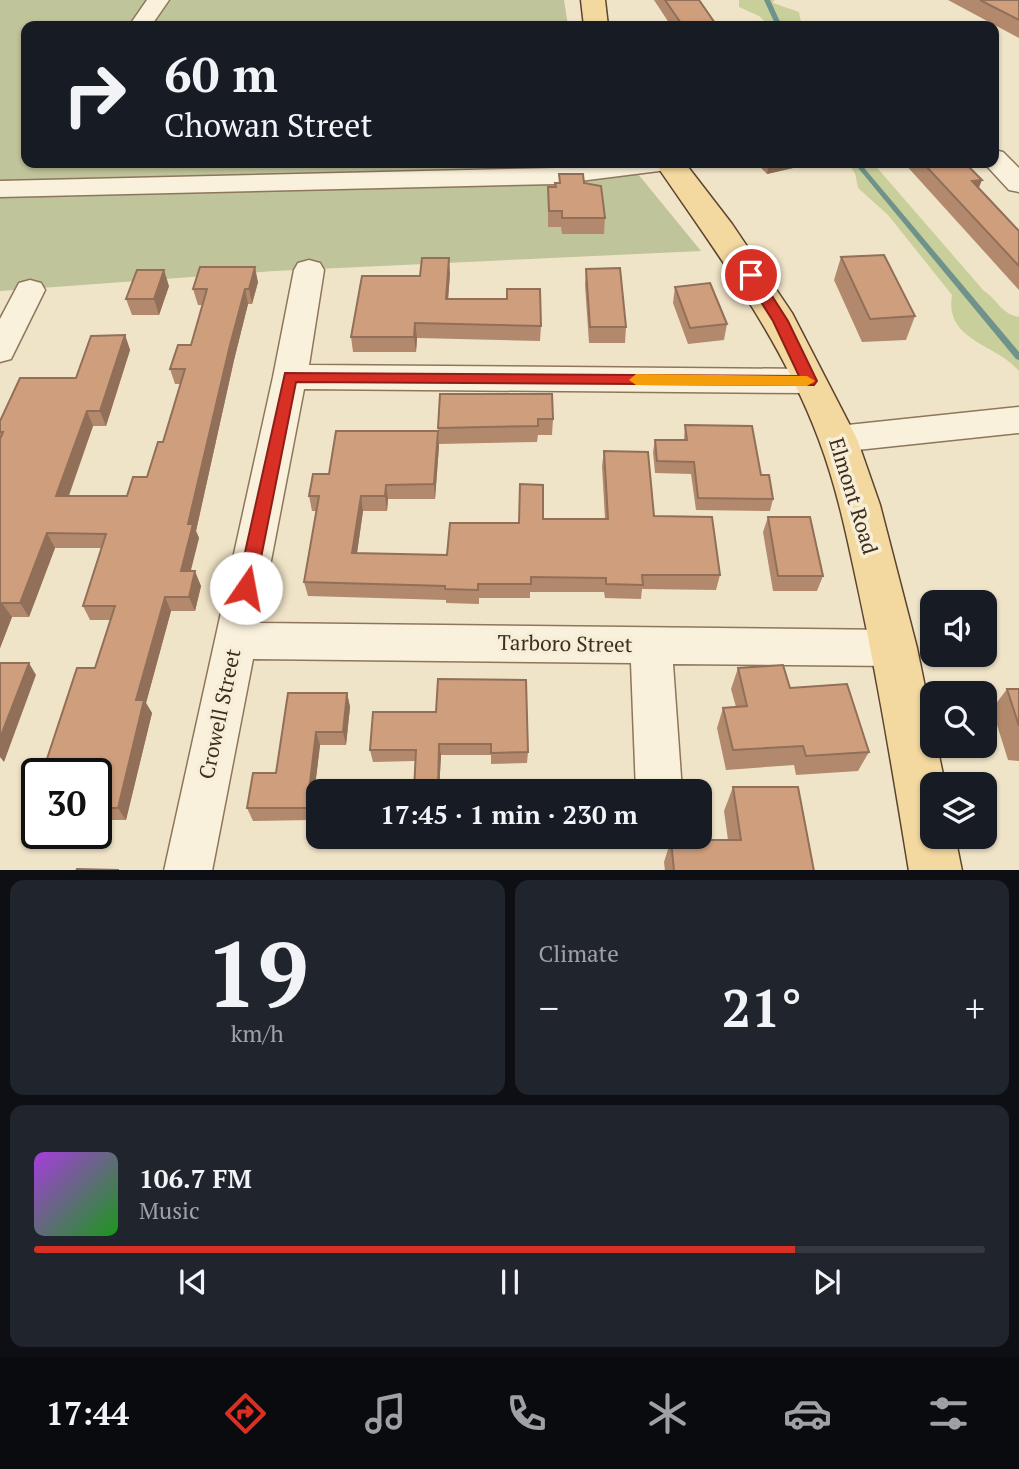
<!DOCTYPE html>
<meta charset="utf-8">
<style>
:root{--surface:#171b24;--page:#20242c;--text:#f1f3f6;--muted:#9ea1a6;--line:#363941;--accent:#d93025}
body{margin:0;font-family:"PT Serif",serif;background:var(--page);color:var(--text);height:100vh;display:flex;flex-direction:column;font-size:26px;white-space:nowrap}
*{box-sizing:border-box;margin:0}
p{font-size:23px;color:var(--muted)}
.icon{flex:none;width:38px;height:38px;fill:none;stroke:currentColor;stroke-width:2;stroke-linecap:round;stroke-linejoin:round}
.map{position:relative;height:870px;overflow:hidden}
.panel{display:flex;flex-direction:column;gap:10px;padding:10px;background:#0d0f14;flex:1}
.panel>*{flex:none}
.top-card{position:absolute;left:21px;top:21px;width:978px;height:147px;border-radius:14px;box-shadow:0 2px 5px #0004;background:#171b24;color:var(--text);overflow:hidden}
.controls{position:absolute;left:920px;top:590px;display:grid;gap:14px}
.controls a{display:grid;place-items:center;width:77px;height:77px;border-radius:14px;background:var(--surface);box-shadow:0 2px 5px #0004;font-size:35px}
.speed{position:absolute;left:21px;top:758px;display:flex;gap:14px;font-size:35px;font-weight:700;text-align:center}
.speed>*{display:grid;place-content:center;width:91px;height:91px;border-radius:50%;background:var(--surface);box-shadow:0 2px 5px #0004;line-height:1}
.speed .limit{border:4px solid #111;border-radius:10px;background:#fff;color:#111}
.pin{position:absolute;display:grid;place-items:center;width:60px;height:60px;color:#fff;margin:-30px;border:4px solid #fff;border-radius:50%;box-shadow:0 2px 7px #0007}
.me{position:absolute;width:77px;margin:-38px;rotate:12deg;stroke-linejoin:round;filter:drop-shadow(0 0 5px #0008)}
.turn{display:flex;align-items:center;gap:24px;height:147px;padding:0 28px;font-size:32px}
.turn .icon{width:91px;height:91px;stroke-width:2.5}
.turn b{display:block;font-size:49px;line-height:60px}
.big{font-size:52px;font-weight:700;line-height:1.1}
.panel .widget{flex:1;display:flex;flex-direction:column;justify-content:center;gap:10px;min-width:0;padding:0 24px;border-radius:14px;background:var(--page)}
.panel .dial{align-items:center;gap:0}
.dial b{font-size:91px;line-height:1}
.song{display:flex;align-items:center;gap:21px}
.cover{width:84px;height:84px;border-radius:10px;background:linear-gradient(135deg,hsl(280 70% 55%),hsl(120 70% 35%))}
.played{height:7px;border-radius:4px;background:linear-gradient(90deg,var(--accent) 80%,var(--line) 80%)}
.keys{display:flex;justify-content:space-around;direction:ltr}
.heat{display:flex;justify-content:space-between;align-items:center;font-size:38px;direction:ltr}
.panel .tiles{flex:1;display:grid;gap:10px;grid-template-columns:1fr 1fr}
.widget:last-child{grid-column:span 2}
.trip{position:absolute;left:306px;top:779px;width:406px;height:70px;border-radius:14px;background:var(--surface);box-shadow:0 2px 5px #0004;font-weight:700;line-height:70px;text-align:center}
.tabs{display:flex;height:112px;justify-content:space-around;align-items:center;background:#090b0e;color:var(--muted)}
.tabs .icon{width:49px;height:49px}
.tabs .selected{color:var(--accent)}
.tabs b{font-size:32px;color:var(--text)}
.map>svg:first-child{display:block}
</style>
<div class="map">
<svg width="1019" height="871" viewBox="0 0 1019 871">
<rect width="100%" height="100%" fill="#f0e4c8"/>
<g fill="#c9cf9b">
<polygon points="739,0 774,0 773,3 799,12 801,22 805,26 770,26 759,16 739,7"/>
<path d="M 847,163 L 873,163 L 984,291 C 998,300 1001,314 1019,317 L 1019,371 C 997,344 944,341 952,295 L 888,215 L 858,188 L 855,173 Z"/>
</g>
<polygon fill="#bfc49a" points="0,0 564,0 568,26 26,26 26,163 629,163 701,251 274,271 0,291"/>
<g fill="none" stroke-linecap="round" stroke-linejoin="round">
<g fill="#6f938a" fill-rule="evenodd">
<polygon points="764,0 770,0 782,26 776,26"/>
<polygon points="854,163 860,163 1019,352 1019,360 1016,359"/>
</g>
<g stroke="#8d765c" stroke-width="3">
<g id="minor">
<polygon points="147,0 169,0 151,26 129,26"/>
<polygon points="994,150 1003,152 1019,168 1019,192 1009,190 984,163 994,163"/>
<polygon points="597,163 672,163 668,169 659,171 556,184 0,197 0,181 556,168"/>
<polygon points="309,260 320,263 324,270 309,365 809,369 821,373 826,381 821,389 809,393 304,389 259,623 894,630 909,635 915,648 909,661 894,666 673,664 682,791 636,791 631,663 253,659 212,871 164,871 273,377 294,270 298,263"/>
<polygon points="30,280 41,283 45,290 11,359 0,362 0,319 19,283"/>
<polygon points="1019,407 1019,433 838,452 826,448 820,439 826,430 838,426"/>
</g>
</g>
<g stroke="#5b4430" stroke-width="3">
<g id="major">
<polygon points="581,0 605,0 608,26 584,26"/>
<path d="M 655,163 L 685,163 L 732,224 L 792,313 L 857,439 L 880,505 L 917,648 L 933,726 L 933,746 L 937,746 L 945,784 L 933,784 L 933,836 L 955,836 L 962,871 L 909,871 C 893,773 877,675 856,579 C 846,532 836,485 819,440 C 781,338 716,252 655,163 Z"/>
</g>
</g>
<use href="#minor" fill="#faf1dc" fill-rule="evenodd"/>
<use href="#major" fill="#f3d9a0" fill-rule="evenodd"/>
</g>
<g fill="#b2896c">
<polygon points="654,0 699,0 717,26 671,26"/>
<polygon points="948,0 1019,0 1019,38"/>
<polygon points="756,163 794,163 793,168 767,174"/>
<polygon points="904,163 965,163 982,180 978,188 1019,231 1019,290"/>
<polygon points="559,174 584,183 605,218 604,234 562,234 561,227 548,227 548,187 555,187 559,183"/>
<polygon points="841,257 915,316 906,340 862,342 834,280"/>
<polygon points="586,269 626,327 625,343 589,343 585,285"/>
<polygon points="450,273 448,299 541,326 540,341 417,338 416,352 353,352 351,337 420,276"/>
<polygon points="258,282 252,304 248,304 234,360 196,531 199,538 190,571 201,586 195,611 171,611 146,703 152,713 126,820 96,820 95,668 110,620 90,620 83,606 101,548 55,548 29,617 12,617 0,648 0,421 76,378 125,335 130,350 106,426 93,426 69,496 127,496 147,477 163,442 180,384 175,384 170,369 191,345 203,305 198,305 193,289"/>
<polygon points="169,286 159,315 132,315 126,299"/>
<polygon points="675,287 727,324 724,340 688,344 673,303"/>
<polygon points="440,394 553,419 552,435 538,435 537,442 439,444 438,428"/>
<polygon points="685,425 761,475 773,499 770,511 696,510 691,474 655,473 653,452 655,440 684,440"/>
<polygon points="438,431 439,446 435,499 388,499 387,511 363,511 357,553 447,555 519,523 543,519 605,519 602,466 604,451 654,516 720,575 716,590 642,589 641,599 605,598 604,592 530,592 530,598 479,598 479,604 446,603 446,600 308,596 304,582 317,511 312,511 309,496 329,474"/>
<polygon points="768,517 823,576 817,591 773,591 763,532"/>
<polygon points="738,668 790,688 869,752 858,771 796,775 794,765 726,770 717,728 723,708 736,707 731,689"/>
<polygon points="1007,689 1019,689 1019,761 1008,760 992,709"/>
<polygon points="347,693 350,707 346,745 320,745 311,820 253,821 247,808"/>
<polygon points="373,712 528,752 527,763 491,764 491,755 441,755 439,791 414,791 415,761 373,762 370,750"/>
<polygon points="733,787 814,871 665,871 664,862 671,840 728,840 724,811"/>
<polygon points="37,789 37,814 31,807"/>
</g>
<g fill="#916f58">
<polygon points="769,163 794,163 793,168 767,174"/>
<polygon points="982,180 976,195 972,181"/>
<polygon points="449,258 450,273 447,314 446,299"/>
<polygon points="255,267 258,282 252,304 249,289"/>
<polygon points="164,270 169,286 159,315 154,299"/>
<polygon points="245,289 248,304 234,360 196,531 199,538 187,586 181,571 188,524 230,345"/>
<polygon points="415,323 417,338 416,352 414,337"/>
<polygon points="125,335 130,350 106,426 100,411"/>
<polygon points="87,411 93,426 63,511 56,496"/>
<polygon points="438,431 439,446 435,499 434,484"/>
<polygon points="386,485 388,499 387,511 385,496"/>
<polygon points="361,496 363,511 355,567 352,553"/>
<polygon points="47,533 55,548 29,617 20,603"/>
<polygon points="195,571 201,586 195,611 189,597"/>
<polygon points="165,597 171,611 146,703 152,713 126,820 118,808 136,700"/>
<polygon points="2,603 12,617 0,648 0,609"/>
<polygon points="29,663 36,675 4,762 0,757 0,738"/>
<polygon points="347,693 350,707 346,745 343,732"/>
<polygon points="316,732 320,745 311,820 307,808"/>
<polygon points="439,744 441,755 439,791 438,791"/>
</g>
<g fill="#cf9f7d" stroke="#916f58" stroke-width="2">
<polygon points="665,0 699,0 717,26 683,26"/>
<polygon points="980,0 1019,0 1019,20"/>
<polygon points="923,163 965,163 982,180 972,181 1019,231 1019,266"/>
<polygon points="559,174 583,174 584,183 601,186 605,218 562,218 562,211 549,211 548,187 556,187 555,183 560,183"/>
<polygon points="884,255 915,316 870,319 841,257"/>
<polygon points="422,258 449,258 446,299 507,299 507,289 540,289 541,326 415,323 414,337 351,337 362,276 420,276"/>
<polygon points="200,267 255,267 249,289 245,289 230,345 188,524 193,524 181,571 195,571 189,597 165,597 136,700 144,700 118,808 96,808 96,774 42,774 77,668 95,668 115,606 83,606 106,534 47,533 20,603 2,603 0,609 0,439 3,432 0,432 0,421 20,378 76,378 91,336 125,335 100,411 87,411 56,496 127,496 133,477 147,477 158,442 163,442 185,369 170,369 178,345 191,345 207,289 193,289"/>
<polygon points="620,268 626,327 590,327 586,269"/>
<polygon points="137,270 164,270 154,299 126,299"/>
<polygon points="710,283 727,324 690,328 675,287"/>
<polygon points="440,394 552,394 553,419 538,419 538,426 438,428"/>
<polygon points="685,425 752,426 761,475 769,475 773,499 698,498 694,462 657,461 655,440 687,440"/>
<polygon points="336,431 438,431 434,484 386,485 385,496 361,496 352,553 447,555 450,523 519,523 520,484 543,485 543,519 608,519 604,451 648,452 654,516 712,517 720,575 642,575 643,585 606,584 606,578 531,577 531,584 478,584 478,590 445,589 445,586 304,582 319,496 309,496 313,474 329,474"/>
<polygon points="768,517 810,517 823,576 778,576"/>
<polygon points="0,663 29,663 0,738"/>
<polygon points="783,665 790,688 847,684 869,752 806,756 803,746 733,750 723,708 747,706 738,668"/>
<polygon points="438,679 526,680 528,752 491,753 491,744 439,744 438,791 414,791 416,750 370,750 373,712 436,712"/>
<polygon points="1007,689 1019,689 1019,726"/>
<polygon points="288,693 347,693 343,732 316,732 307,808 247,808 253,773 276,773"/>
<polygon points="733,787 798,787 814,871 674,871 671,840 741,840"/>
<polygon points="37,789 37,807 31,807"/>
<polygon points="77,869 119,870 76,871"/>
</g>
<polygon fill="#d93025" stroke="#8d1f18" stroke-width="2" points="751,270 756,271 788,321 817,381 814,385 296,382 255,588 246,596 240,594 237,588 285,373 799,376 773,321 744,275"/>
<polygon fill="#f59e0b" points="636,374 807,376 815,381 807,386 636,385 629,380"/>
<g text-anchor="middle" stroke-width="7" stroke-linejoin="round" paint-order="stroke">
<g font-size="21" fill="#3d2e20" stroke="#f7eed8">
<text transform="translate(853 496) rotate(73)" y="7">Elmont Road</text>
<text transform="translate(565 644) rotate(1)" y="7">Tarboro Street</text>
<text transform="translate(220 714) rotate(-78)" y="7">Crowell Street</text>
</g>
</g>
</svg>
<div class="controls">
<a><svg class="icon" aria-label="sound" viewBox="0 0 24 24"><path d="M4 9h4l5-4v14l-5-4H4zM17 9q2 3 0 6"/></svg></a>
<a><svg class="icon" aria-label="search" viewBox="0 0 24 24"><circle cx="10" cy="10" r="6"/><path d="M15 15l6 6"/></svg></a>
<a><svg class="icon" aria-label="layers" viewBox="0 0 24 24"><path d="M12 4l9 5-9 5-9-5zM3 14l9 5 9-5"/></svg></a>
</div>
<div class="speed"><div class="limit">30</div></div>
<div class="pin" style="left:751px;top:275px;background:#d93025"><svg class="icon" aria-label="arrive" viewBox="0 0 24 24"><path d="M6 21V4h12l-3 4 3 4H6"/></svg></div>
<svg class="me" style="left:246px;top:588px" viewBox="-20 -20 40 40"><circle r="19" fill="#fff"/><path d="M0-13L10 11 0 6-10 11z" fill="#d93025"/></svg>
<div class="trip">17:45 · 1 min · 230 m</div>
<div class="top-card">
<div class="turn"><svg class="icon" aria-label="right" viewBox="0 0 24 24"><path d="M7 20v-9h11M14 6l5 5-5 5"/></svg><div><b>60 m</b>Chowan Street</div></div>
</div>
</div>
<section class="panel">
<div class="tiles">
<div class="widget dial"><b>19</b><p>km/h</p></div>
<div class="widget"><p>Climate</p>
<div class="heat"><a>−</a><b class="big">21°</b><a>+</a></div>
</div>
<div class="widget">
<div class="song"><i class="cover"></i><div><b>106.7 FM</b><p>Music</p></div></div>
<div class="played"></div>
<div class="keys"><svg class="icon" aria-label="previous" viewBox="0 0 24 24"><path d="M18 5L8 12l10 7zM5 5v14"/></svg><svg class="icon" aria-label="pause" viewBox="0 0 24 24"><path d="M8 5v14M16 5v14"/></svg><svg class="icon" aria-label="next" viewBox="0 0 24 24"><path d="M6 5l10 7-10 7zM19 5v14"/></svg></div>
</div>
</div>
</section>
<nav class="tabs">
<b>17:44</b>
<svg class="icon selected" aria-label="directions" viewBox="0 0 24 24"><path d="M12 3l9 9-9 9-9-9zM9 14v-3h6M13 9l2 2-2 2"/></svg>
<svg class="icon" aria-label="music" viewBox="0 0 24 24"><path d="M9 18V5l10-2v13"/><circle cx="6" cy="18" r="3"/><circle cx="16" cy="16" r="3"/></svg>
<svg class="icon" aria-label="phone" viewBox="0 0 24 24"><path d="M5 4h4l2 5-3 2q2 4 5 5l2-3 5 2v4C11 20 4 13 5 4z"/></svg>
<svg class="icon" aria-label="climate" viewBox="0 0 24 24"><path d="M12 3v18M4 7l16 10M4 17L20 7"/></svg>
<svg class="icon" aria-label="car" viewBox="0 0 24 24"><path d="M5 17H2v-5l4-1 3-4h7l3 4 3 1v5h-3M9 17h6M6 11h13"/><circle cx="7" cy="17" r="2"/><circle cx="17" cy="17" r="2"/></svg>
<svg class="icon" aria-label="filters" viewBox="0 0 24 24"><path d="M4 7h16M4 17h16"/><circle cx="9" cy="7" r="2"/><circle cx="15" cy="17" r="2"/></svg>
</nav>
